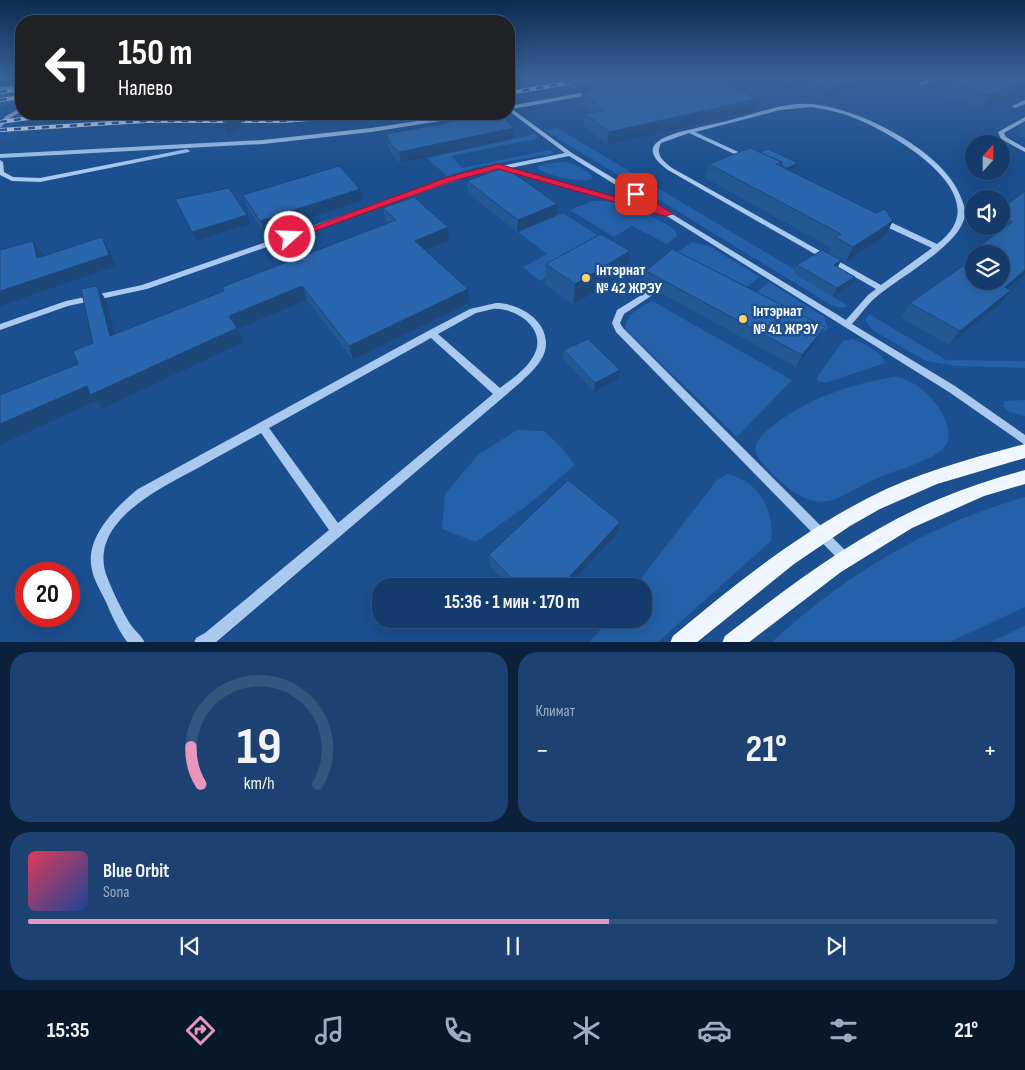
<!DOCTYPE html>
<html lang="ru">
<meta charset="utf-8">
<style>
:root{--surface:#143b6b;--page:#1d4271;--text:#f1f3f6;--muted:#9dadc1;--line:#33557e;--accent:#e797bd}
body{margin:0;font-family:"Sofia Sans Condensed",sans-serif;background:var(--page);color:var(--text);height:100vh;display:flex;flex-direction:column;font-size:19px;white-space:nowrap}
*{box-sizing:border-box;margin:0}
p{font-size:16px;color:var(--muted)}
.icon{flex:none;width:28px;height:28px;fill:none;stroke:currentColor;stroke-width:2;stroke-linecap:round;stroke-linejoin:round}
.map{position:relative;height:642px;overflow:hidden}
.side{display:flex;flex-direction:column;gap:10px;padding:10px;background:#0b203b;flex:1}
.side>*{flex:none}
.banner{position:absolute;left:15px;top:15px;width:500px;height:105px;border-radius:20px;box-shadow:0 5px 20px #0002,0 0 0 1px var(--line);background:#202124;color:#fff;overflow:hidden}
.needle{width:32px;rotate:21deg}
.buttons{position:absolute;left:965px;top:135px;display:grid;gap:10px}
.buttons a{display:grid;place-items:center;width:45px;height:45px;border-radius:50%;background:var(--surface);box-shadow:0 5px 20px #0002,0 0 0 1px var(--line);font-size:25px}
.speed{position:absolute;left:15px;top:562px;display:flex;gap:10px;font-size:25px;font-weight:700;text-align:center}
.speed>*{display:grid;place-content:center;width:65px;height:65px;border-radius:50%;background:var(--surface);box-shadow:0 5px 20px #0002,0 0 0 1px var(--line);line-height:1}
.speed .limit{border:8px solid #d22;background:#fff;color:#111}
.pin{position:absolute;display:grid;place-items:center;width:42px;height:42px;color:#fff;margin:-21px;border-radius:10px;box-shadow:0 2px 8px #0006}
.me{position:absolute;width:55px;margin:-28px;rotate:70deg;stroke-linejoin:round;filter:drop-shadow(0 0 4px #0008)}
.turn{display:flex;align-items:center;gap:18px;height:105px;padding:0 20px;font-size:22px}
.turn .icon{width:65px;height:65px;stroke-width:2.5}
.turn b{display:block;font-size:35px;line-height:42px}
.big{font-size:38px;font-weight:700;line-height:1.1}
.side .tile{flex:1;display:flex;flex-direction:column;justify-content:center;gap:8px;min-width:0;padding:0 18px;border-radius:20px;background:var(--page)}
.side .dial{align-items:center;gap:0}
.dial svg{height:130px;overflow:visible;fill:none;stroke:var(--line);stroke-width:7;stroke-linecap:round;text-anchor:middle}
.dial text{fill:var(--text);stroke:none}
.song{display:flex;align-items:center;gap:15px}
.cover{width:60px;height:60px;border-radius:8px;background:linear-gradient(135deg,hsl(350 70% 55%),hsl(220 70% 35%))}
.played{height:5px;border-radius:2px;background:linear-gradient(90deg,var(--accent) 60%,var(--line) 60%)}
.keys{display:flex;justify-content:space-around;direction:ltr}
.heat{display:flex;justify-content:space-between;align-items:center;font-size:28px;direction:ltr}
.side .tiles{flex:1;display:grid;gap:10px;grid-template-columns:1fr 1fr}
.tile:last-child{grid-column:span 2}
.trip{position:absolute;left:372px;top:578px;width:280px;height:50px;border-radius:20px;background:var(--surface);box-shadow:0 5px 20px #0002,0 0 0 1px var(--line);font-weight:700;line-height:50px;text-align:center}
.tab-bar{display:flex;height:80px;justify-content:space-around;align-items:center;background:#08182b;color:var(--muted)}
.tab-bar .icon{width:35px;height:35px}
.tab-bar .current{color:var(--accent)}
.tab-bar b{font-size:22px;color:var(--text)}
.map>svg:first-child{display:block}
</style>
<div class="map">
<svg width="1025" height="643" viewBox="0 0 1025 643">
<rect width="100%" height="100%" fill="#1b4f8f"/>
<g fill="#2461a8">
<polygon points="21,89 21,103 0,106 0,92"/>
<polygon points="557,128 797,271 794,273 848,306 841,308 831,305 546,131"/>
<polygon points="535,134 538,136 535,139 451,156 462,168 549,150 555,153 477,167 447,176 427,158"/>
<path d="M 559,162 C 570,161 587,168 593,178 C 584,185 545,175 537,168 L 540,165 Z"/>
<path d="M 593,201 C 621,199 653,215 675,230 L 677,236 L 667,244 L 632,226 L 614,237 L 570,210 Z"/>
<polygon points="563,213 608,242 540,281 523,267 547,254 518,232"/>
<polygon points="692,242 709,246 760,277 737,294 669,258"/>
<polygon points="769,282 824,317 828,328 819,336 748,299"/>
<path d="M 652,301 L 792,380 L 737,437 L 626,330 C 624,314 640,308 652,301 Z"/>
<polygon points="869,314 946,360 1025,361 1025,368 958,366 926,361 874,331 865,321"/>
<path d="M 852,339 C 863,343 883,352 885,363 L 826,383 L 818,381 L 817,377 L 843,341 Z"/>
<path d="M 893,377 C 918,376 957,418 947,443 C 944,449 939,453 933,456 C 915,466 893,471 873,480 C 859,486 844,497 829,501 C 824,502 818,502 814,501 C 794,497 766,471 756,454 C 752,442 766,431 775,424 C 810,398 850,384 893,377 Z"/>
<polygon points="1025,400 1025,416 1009,412 1003,406 1005,401"/>
<polygon points="517,430 544,431 561,447 575,465 529,504 476,542 442,529 445,494 478,455"/>
<path d="M 727,474 C 758,480 775,510 771,541 L 658,642 L 590,642 L 609,619 L 644,619 L 644,586 L 635,586 L 717,480 Z"/>
<path d="M 1025,497 L 1025,607 L 950,642 L 772,642 C 844,575 930,524 1025,497 Z"/>
<polygon points="1025,626 1025,642 990,642"/>
</g>
<g fill="none" stroke-linecap="round" stroke-linejoin="round">
<g fill="#a9c9ee" fill-rule="evenodd">
<polygon points="932,78 940,78 920,85 918,84"/>
<polygon points="21,85 21,89 0,91 0,87"/>
<path d="M 592,91 L 595,93 L 594,94 L 512,109 L 572,153 L 846,320 L 868,295 L 876,289 L 668,170 C 626,140 681,132 705,126 C 718,123 732,120 745,116 C 766,110 789,102 812,104 C 859,108 947,152 962,200 C 965,208 967,214 963,222 C 953,249 898,278 875,298 C 867,305 860,315 852,324 L 955,386 L 1025,435 L 1025,445 L 949,392 L 662,213 L 657,213 L 502,169 L 466,177 L 147,289 L 68,306 L 0,330 L 0,324 L 66,301 L 142,285 L 462,174 L 565,153 L 509,111 L 509,106 ZM 811,107 C 825,109 839,112 852,117 C 893,133 1003,196 937,244 L 884,219 L 878,219 L 878,223 L 932,248 L 881,285 L 672,168 C 663,161 655,155 661,143 L 689,133 L 743,158 L 747,158 L 747,156 L 695,132 L 780,110 ZM 569,156 L 653,208 L 510,168 Z"/>
<polygon points="1025,100 1025,104 1015,108 1012,106"/>
<polygon points="21,108 21,112 10,118 0,128 0,123 6,116"/>
<polygon points="463,114 475,114 472,116 371,132 263,144 0,158 0,154 263,140 371,128"/>
<polygon points="1025,117 1025,121 1004,133 1006,137 1025,148 1025,152 1001,139 998,132"/>
<polygon points="187,149 190,151 189,152 40,182 12,181 0,175 0,160 3,162 4,172 13,177 40,178"/>
<polygon points="648,291 652,294 651,296 624,314 620,323 623,328 848,553 850,557 848,561 844,563 840,561 616,332 612,323 617,310"/>
<path d="M 496,303 C 521,303 552,323 545,351 C 541,364 530,373 521,382 L 215,643 L 194,643 L 196,638 L 205,633 L 329,530 L 261,433 C 240,445 219,456 198,468 C 163,487 97,517 104,566 C 105,577 124,615 131,625 C 135,631 142,636 145,643 L 128,643 C 118,630 112,616 106,602 C 101,591 94,581 92,570 C 84,538 116,507 138,489 L 428,331 L 470,309 ZM 493,309 C 516,307 548,329 534,355 C 527,369 512,379 500,388 L 438,334 L 476,313 ZM 431,338 L 493,394 L 338,523 L 269,428 Z"/>
</g>
<g fill="#f0f6ff" fill-rule="evenodd">
<path d="M 1025,444 L 1025,458 L 937,484 L 880,509 L 850,526 L 794,564 L 696,643 L 670,643 L 673,636 C 734,585 796,535 868,498 C 917,473 971,458 1025,444 Z"/>
<path d="M 1025,470 L 1025,484 L 984,496 L 912,528 L 841,572 L 748,643 L 722,643 L 725,636 C 792,584 860,532 939,499 C 967,487 996,478 1025,470 Z"/>
</g>
<g stroke="#fff" stroke-width="4">
<g id="rail">
<polyline points="0,92 21,89"/>
<polyline points="509,93 596,78"/>
<polyline points="0,100 21,97"/>
<polyline points="0,122 58,114"/>
<polyline points="0,130 145,121 284,121 368,114"/>
</g>
</g>
<use href="#rail" stroke="#1b4f8f" stroke-width="2.5" stroke-dasharray="7" stroke-linecap="butt"/>
</g>
<g fill="#245895" fill-rule="evenodd">
<polygon points="562,78 606,78 610,81 628,84 756,99 752,112 607,145 584,126 585,114 591,112 581,104 582,92 589,91 589,90 581,91"/>
<polygon points="776,78 878,78 877,82 823,98"/>
<polygon points="1025,78 981,108 941,94 948,81"/>
<polygon points="1024,123 1025,123 1025,138 1016,135"/>
<polygon points="514,128 513,139 401,163 394,158 388,145 386,134"/>
<polygon points="760,152 798,163 796,167 789,171 893,221 885,236 845,263 841,260 838,267 855,277 851,285 833,297 794,273 797,265 828,253 830,247 705,178 709,164"/>
<polygon points="467,181 556,216 517,232 468,193"/>
<path d="M 1025,191 L 1025,275 L 1008,289 L 1000,304 L 949,345 L 901,318 L 910,303 L 961,267 L 970,253 L 997,233 L 985,228 L 987,226 L 1001,226 L 1001,209 ZM 974,254 L 1001,281 L 974,281 Z"/>
<polygon points="243,195 363,200 265,233 247,207"/>
<polygon points="383,208 449,241 426,251 469,303 353,360 307,300 238,329 244,342 102,409 96,401 0,445 0,395 78,364 93,343 106,300 116,334 224,291 388,223 386,221"/>
<polygon points="546,264 627,272 573,305 545,284"/>
<polygon points="646,271 825,327 818,339 796,367 643,283"/>
<polygon points="564,350 620,370 618,379 594,392 563,359"/>
<polygon points="617,534 569,586 509,586 490,566 489,555"/>
</g>
<g fill="#1d4779">
<polygon points="864,78 878,78 877,82 823,98 826,89"/>
<polygon points="1025,82 1025,92 981,108 989,95"/>
<polygon points="589,86 589,90 581,91 581,88"/>
<polygon points="756,99 752,112 607,145 609,132"/>
<polygon points="234,114 266,114 246,117 229,137 224,125"/>
<polygon points="514,128 513,139 401,163 399,152"/>
<polygon points="798,163 796,167 786,172 787,168"/>
<polygon points="360,189 363,200 265,233 260,221"/>
<polygon points="557,204 556,216 517,232 518,220"/>
<polygon points="247,215 250,224 196,241 192,232"/>
<polygon points="893,221 885,236 845,263 853,247"/>
<polygon points="448,227 449,241 417,254 415,241"/>
<polygon points="102,237 108,249 116,266 0,306 0,291"/>
<polygon points="33,241 41,252 45,269 37,258"/>
<polygon points="630,251 627,272 573,305 575,284"/>
<polygon points="841,260 837,269 834,265"/>
<polygon points="1025,270 1025,275 993,301 1005,287"/>
<polygon points="855,277 851,285 833,297 837,288"/>
<polygon points="97,286 106,300 120,350 110,336"/>
<polygon points="302,286 307,300 238,329 244,342 102,409 96,401 0,445 0,424 229,316"/>
<polygon points="468,289 469,303 353,360 349,346"/>
<polygon points="1011,290 1000,304 949,345 960,331"/>
<polygon points="825,327 818,339 796,367 802,355"/>
<polygon points="620,370 618,379 594,392 595,383"/>
<polygon points="620,522 617,534 569,586 561,586"/>
</g>
<g fill="#2a66ad" stroke="#1d4779">
<polygon points="568,78 606,78 610,81 589,85 589,86 581,88"/>
<polygon points="660,78 717,78 756,99 609,132 585,114 604,110 582,92 596,89 589,85 621,79 628,84"/>
<polygon points="799,78 864,78 826,89"/>
<polygon points="955,78 1025,78 1025,82 989,95 948,81"/>
<polygon points="223,114 234,114 224,125"/>
<polygon points="493,114 501,114 514,128 399,152 392,146 386,134"/>
<polygon points="750,148 782,162 776,164 876,213 885,209 893,221 853,247 835,237 841,234 709,164"/>
<polygon points="768,149 798,163 787,168 781,165 782,162 760,152"/>
<polygon points="339,166 360,189 260,221 243,195"/>
<polygon points="505,167 557,204 518,220 467,181"/>
<polygon points="229,188 247,215 192,232 175,199"/>
<polygon points="1025,191 1025,270 1005,287 1011,290 960,331 910,303 974,258 974,281 1001,281 1001,254 974,254 974,255 970,253 1012,222 1001,217 1001,209"/>
<polygon points="414,197 448,227 415,241 468,289 349,346 302,286 229,316 237,328 90,395 87,386 0,424 0,395 78,364 73,351 93,343 81,289 97,286 110,336 224,291 222,287 396,220 383,208"/>
<polygon points="601,234 630,251 575,284 546,264"/>
<polygon points="102,237 109,255 0,291 0,250 33,241 37,258"/>
<polygon points="672,249 825,327 802,355 646,271"/>
<polygon points="822,250 841,260 834,265 855,277 837,288 797,265"/>
<polygon points="588,339 620,370 595,383 564,350"/>
<polygon points="568,480 620,522 561,586 519,586 489,555"/>
</g>
<linearGradient id="sky" x2="0" y2="1"><stop stop-color="#0f2b4f"/><stop offset="0.46" stop-color="#39639b"/><stop offset="1" stop-color="#39639b" stop-opacity="0"/></linearGradient>
<rect width="1025" height="168" fill="url(#sky)"/>
<polygon fill="#e11d48" stroke="#92132f" points="498,164 648,206 631,194 639,192 673,214 665,216 498,169 453,181 293,239 285,237 448,177"/>
<g fill="#ffd166" stroke="#1b4f8f" stroke-width="2">
<circle cx="586" cy="278" r="5"/>
<circle cx="743" cy="319" r="5"/>
</g>
<g text-anchor="middle" stroke-width="5" stroke-linejoin="round" paint-order="stroke">
<g font-size="16" font-weight="bold" fill="#fff" stroke="#1b4f8f" text-anchor="start">
<text x="596" y="275">Інтэрнат<tspan x="596" dy="18">№ 42 ЖРЭУ</tspan></text>
<text x="753" y="316">Інтэрнат<tspan x="753" dy="18">№ 41 ЖРЭУ</tspan></text>
</g>
</g>
</svg>
<div class="buttons">
<a><svg class="needle" viewBox="-14 -14 28 28"><path d="M0-13l5 13h-10z" fill="#e53935"/><path d="M0 13l5-13h-10z" fill="#9dadc1"/></svg></a>
<a><svg class="icon" aria-label="sound" viewBox="0 0 24 24"><path d="M4 9h4l5-4v14l-5-4H4zM17 9q2 3 0 6"/></svg></a>
<a><svg class="icon" aria-label="layers" viewBox="0 0 24 24"><path d="M12 4l9 5-9 5-9-5zM3 14l9 5 9-5"/></svg></a>
</div>
<div class="speed"><div class="limit">20</div></div>
<div class="pin" style="left:636px;top:194px;background:#d93025"><svg class="icon" aria-label="arrive" viewBox="0 0 24 24"><path d="M6 21V4h12l-3 4 3 4H6"/></svg></div>
<svg class="me" style="left:290px;top:237px" viewBox="-20 -20 40 40"><circle r="17" fill="#e11d48" stroke="#fff" stroke-width="3"/><path d="M0-11L8 9 0 5-8 9z" fill="#fff"/></svg>
<div class="trip">15:36 · 1 мин · 170 m</div>
<div class="banner">
<div class="turn"><svg class="icon" aria-label="left" viewBox="0 0 24 24"><path d="M17 20v-9H6M10 6l-5 5 5 5"/></svg><div><b>150 m</b>Налево</div></div>
</div>
</div>
<section class="side">
<div class="tiles">
<div class="tile dial"><svg viewBox="0 0 100 80">
<path d="M14 69A42 42 0 1 1 86 69"/>
<path d="M14 69A42 42 0 0 1 8 46" stroke="#e797bd"/>
<text x="50" y="56" font-size="32" font-weight="700">19</text>
<text x="50" y="72" font-size="11">km/h</text>
</svg></div>
<div class="tile"><p>Климат</p>
<div class="heat"><a>−</a><b class="big">21°</b><a>+</a></div>
</div>
<div class="tile">
<div class="song"><i class="cover"></i><div><b>Blue Orbit</b><p>Sona</p></div></div>
<div class="played"></div>
<div class="keys"><svg class="icon" aria-label="previous" viewBox="0 0 24 24"><path d="M18 5L8 12l10 7zM5 5v14"/></svg><svg class="icon" aria-label="pause" viewBox="0 0 24 24"><path d="M8 5v14M16 5v14"/></svg><svg class="icon" aria-label="next" viewBox="0 0 24 24"><path d="M6 5l10 7-10 7zM19 5v14"/></svg></div>
</div>
</div>
</section>
<nav class="tab-bar">
<b>15:35</b>
<svg class="icon current" aria-label="directions" viewBox="0 0 24 24"><path d="M12 3l9 9-9 9-9-9zM9 14v-3h6M13 9l2 2-2 2"/></svg>
<svg class="icon" aria-label="music" viewBox="0 0 24 24"><path d="M9 18V5l10-2v13"/><circle cx="6" cy="18" r="3"/><circle cx="16" cy="16" r="3"/></svg>
<svg class="icon" aria-label="phone" viewBox="0 0 24 24"><path d="M5 4h4l2 5-3 2q2 4 5 5l2-3 5 2v4C11 20 4 13 5 4z"/></svg>
<svg class="icon" aria-label="climate" viewBox="0 0 24 24"><path d="M12 3v18M4 7l16 10M4 17L20 7"/></svg>
<svg class="icon" aria-label="car" viewBox="0 0 24 24"><path d="M5 17H2v-5l4-1 3-4h7l3 4 3 1v5h-3M9 17h6M6 11h13"/><circle cx="7" cy="17" r="2"/><circle cx="17" cy="17" r="2"/></svg>
<svg class="icon" aria-label="filters" viewBox="0 0 24 24"><path d="M4 7h16M4 17h16"/><circle cx="9" cy="7" r="2"/><circle cx="15" cy="17" r="2"/></svg>
<b>21°</b>
</nav>
